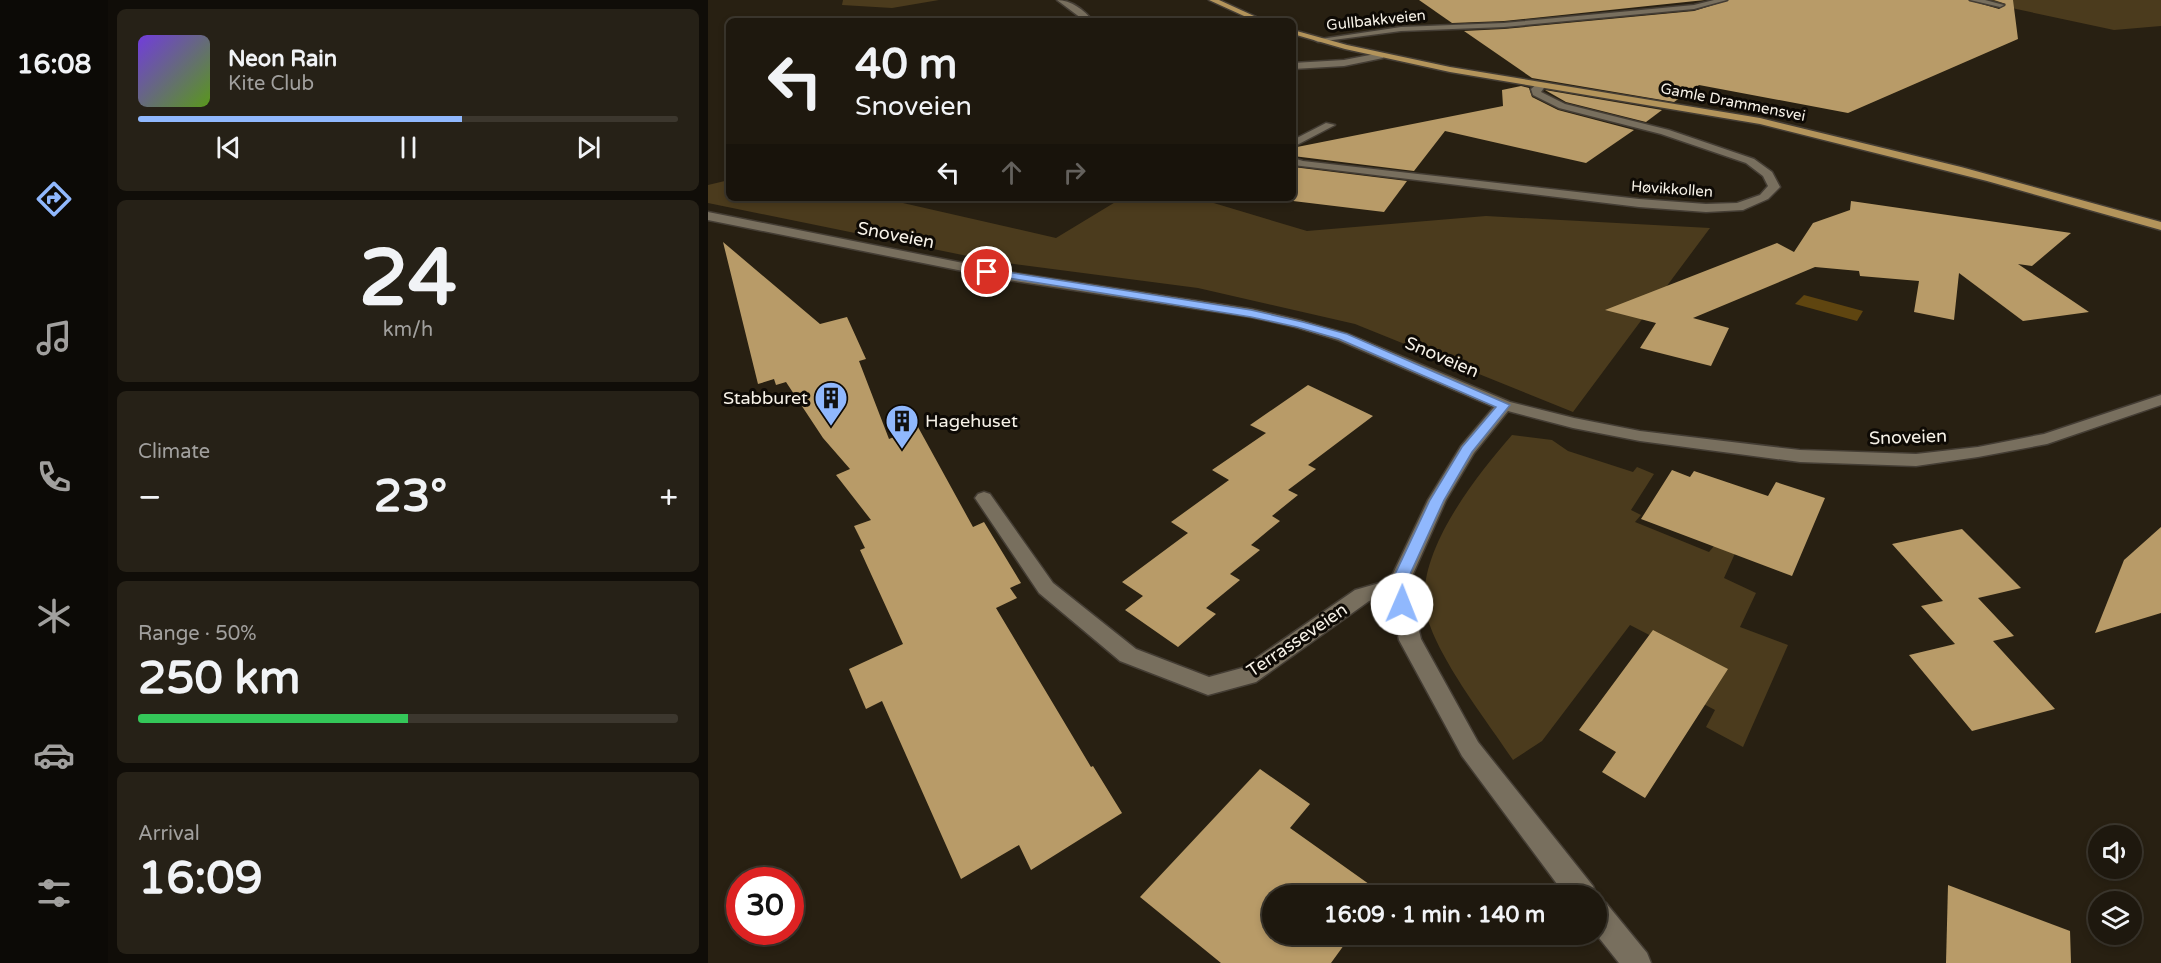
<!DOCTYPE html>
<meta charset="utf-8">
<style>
:root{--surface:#1e180e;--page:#262117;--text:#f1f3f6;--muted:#a1a09e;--line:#3c372e;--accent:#90b8fd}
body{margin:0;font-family:"Varela Round",sans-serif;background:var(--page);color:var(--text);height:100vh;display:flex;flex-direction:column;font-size:22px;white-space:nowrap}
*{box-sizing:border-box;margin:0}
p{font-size:20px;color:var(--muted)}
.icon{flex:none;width:33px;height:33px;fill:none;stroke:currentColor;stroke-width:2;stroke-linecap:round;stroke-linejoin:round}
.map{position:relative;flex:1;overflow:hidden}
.sheet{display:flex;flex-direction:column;gap:9px;padding:9px;background:#100d08;width:600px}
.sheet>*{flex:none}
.banner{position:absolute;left:18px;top:18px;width:570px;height:183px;border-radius:9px;box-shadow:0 3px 9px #0003,0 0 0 2px var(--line);background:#1e180e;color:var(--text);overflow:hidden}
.buttons{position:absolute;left:1380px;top:825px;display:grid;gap:12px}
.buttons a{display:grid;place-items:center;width:54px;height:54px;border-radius:50%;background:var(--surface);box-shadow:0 3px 9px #0003,0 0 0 2px var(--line);font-size:30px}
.speed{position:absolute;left:18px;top:867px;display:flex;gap:12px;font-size:30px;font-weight:700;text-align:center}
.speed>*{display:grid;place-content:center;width:78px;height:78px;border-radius:50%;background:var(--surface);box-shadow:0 3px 9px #0003,0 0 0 2px var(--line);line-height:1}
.speed .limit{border:9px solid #d22;background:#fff;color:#111}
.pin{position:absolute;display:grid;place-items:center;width:51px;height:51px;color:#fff;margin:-26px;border:3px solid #fff;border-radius:50%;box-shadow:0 2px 6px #0007}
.me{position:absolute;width:66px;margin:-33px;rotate:1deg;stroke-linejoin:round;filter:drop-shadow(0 0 4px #0008)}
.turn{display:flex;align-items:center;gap:21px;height:126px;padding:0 30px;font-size:27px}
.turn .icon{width:78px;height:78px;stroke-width:2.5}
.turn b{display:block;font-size:42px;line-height:51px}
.lanes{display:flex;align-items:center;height:57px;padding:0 30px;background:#0003;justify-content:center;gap:30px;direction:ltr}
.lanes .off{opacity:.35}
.big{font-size:45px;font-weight:700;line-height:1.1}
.sheet .widget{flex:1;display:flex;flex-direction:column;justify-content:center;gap:9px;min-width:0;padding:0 21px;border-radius:9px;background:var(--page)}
.sheet .dial{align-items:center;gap:0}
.dial b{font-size:78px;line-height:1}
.song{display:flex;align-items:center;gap:18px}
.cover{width:72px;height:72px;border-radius:9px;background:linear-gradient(135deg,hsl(260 70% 55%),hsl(90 70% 35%))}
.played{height:6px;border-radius:3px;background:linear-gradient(90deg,var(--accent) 60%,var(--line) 60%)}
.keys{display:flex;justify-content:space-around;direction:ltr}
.heat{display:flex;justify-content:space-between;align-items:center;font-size:33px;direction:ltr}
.charge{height:9px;border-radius:4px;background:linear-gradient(90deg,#34c759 50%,var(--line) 0)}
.trip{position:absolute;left:554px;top:885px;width:345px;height:60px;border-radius:30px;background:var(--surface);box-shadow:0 3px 9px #0003,0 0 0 2px var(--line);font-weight:700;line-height:60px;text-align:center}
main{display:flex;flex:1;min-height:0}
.tabs{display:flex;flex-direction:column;width:108px;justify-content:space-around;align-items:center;background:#0c0a06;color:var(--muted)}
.tabs .icon{width:42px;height:42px}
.tabs .current{color:var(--accent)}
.tabs b{font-size:27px;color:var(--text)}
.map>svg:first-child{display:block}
</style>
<main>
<nav class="tabs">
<b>16:08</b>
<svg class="icon current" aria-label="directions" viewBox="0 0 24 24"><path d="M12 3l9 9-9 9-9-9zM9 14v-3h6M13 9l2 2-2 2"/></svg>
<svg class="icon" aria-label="music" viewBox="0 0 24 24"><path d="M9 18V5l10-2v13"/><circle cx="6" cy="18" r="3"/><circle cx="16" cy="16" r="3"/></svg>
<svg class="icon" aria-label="phone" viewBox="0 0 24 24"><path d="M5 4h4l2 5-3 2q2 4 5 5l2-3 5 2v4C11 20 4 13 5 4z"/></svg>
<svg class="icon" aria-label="climate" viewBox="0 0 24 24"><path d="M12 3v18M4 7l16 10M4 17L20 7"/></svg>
<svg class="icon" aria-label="car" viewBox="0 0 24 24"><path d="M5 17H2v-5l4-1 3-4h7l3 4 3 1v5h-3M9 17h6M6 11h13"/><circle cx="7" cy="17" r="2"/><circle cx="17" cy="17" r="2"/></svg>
<svg class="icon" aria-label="filters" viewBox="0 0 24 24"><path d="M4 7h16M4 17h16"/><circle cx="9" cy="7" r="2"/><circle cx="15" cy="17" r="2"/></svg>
</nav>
<section class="sheet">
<div class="widget">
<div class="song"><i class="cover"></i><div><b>Neon Rain</b><p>Kite Club</p></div></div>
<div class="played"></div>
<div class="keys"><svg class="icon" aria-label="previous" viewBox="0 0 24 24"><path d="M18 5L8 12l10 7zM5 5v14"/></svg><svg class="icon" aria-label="pause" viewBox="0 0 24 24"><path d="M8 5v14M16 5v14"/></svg><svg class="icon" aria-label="next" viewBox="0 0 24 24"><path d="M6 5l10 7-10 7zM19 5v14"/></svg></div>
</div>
<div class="widget dial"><b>24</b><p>km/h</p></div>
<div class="widget"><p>Climate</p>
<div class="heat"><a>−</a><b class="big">23°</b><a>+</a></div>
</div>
<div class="widget"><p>Range · 50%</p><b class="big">250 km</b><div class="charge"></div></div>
<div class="widget"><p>Arrival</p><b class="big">16:09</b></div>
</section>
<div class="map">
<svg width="1453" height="963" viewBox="0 0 1453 963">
<rect width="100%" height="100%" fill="#282012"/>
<g fill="#4b3b1d">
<polygon points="135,0 231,0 184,8 134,5"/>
<polygon points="1266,0 1453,0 1453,26 1406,30"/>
<polygon points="21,180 21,198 173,198 348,238 414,198 489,198 599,231 778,216 1002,228 865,412 647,324 490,288 284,261 0,203 0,185"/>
<path d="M 804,435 L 844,440 L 860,451 L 925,472 L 929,467 L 946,474 L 923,510 L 933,515 L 927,522 L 1001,552 L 1011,540 L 1029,549 L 1016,578 L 1048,593 L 1032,627 L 1080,645 L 1035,747 L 998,727 L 1007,710 L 988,700 L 1007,669 L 922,625 L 834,741 L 805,760 C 780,722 722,649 717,606 C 710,549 769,475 804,435 Z"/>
</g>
<polygon fill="#5f4510" points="1096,295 1155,311 1149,321 1087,304"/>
<g fill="#b89b68">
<polygon points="711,0 997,0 796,21 744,23"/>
<polygon points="1021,0 1260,0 1291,9 1298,4 1286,0 1305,0 1310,39 1140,113 991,85 966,102 824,78 756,31 796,29 986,11"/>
<polygon points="813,86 821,88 824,97 850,110 926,130 878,163 737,131 706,171 585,156 585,149 589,147 795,106 794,90"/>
<polygon points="837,90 954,110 938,122 858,102"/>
<polygon points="585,167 699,181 676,212 585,201"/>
<polygon points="1143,201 1363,233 1324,266 1310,264 1381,312 1315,321 1251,273 1246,320 1206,312 1211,281 1152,276 1151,271 1107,267 985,318 1021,328 1003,366 932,348 948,323 897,310 1069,243 1086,252 1105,223 1142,210"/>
<polygon points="15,242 112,324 139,317 158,359 151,361 181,439 210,427 265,527 276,522 313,583 302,588 309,598 288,608 383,767 385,766 414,813 323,870 311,845 253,879 174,701 158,709 141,669 195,644 152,550 157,548 146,526 163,520 128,475 142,469 115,438 78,382 68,385 66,379 50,384"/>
<polygon points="600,385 665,416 600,465 608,469 580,490 590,495 564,516 572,521 543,545 552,550 522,574 532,580 498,608 508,614 470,647 417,610 435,596 414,582 480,533 463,522 521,480 504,470 558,433 542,425"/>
<polygon points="964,470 982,477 986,471 1060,496 1068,482 1117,498 1084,576 933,519"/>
<polygon points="1453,527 1453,613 1387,633 1416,560"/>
<polygon points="1254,529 1313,588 1270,598 1306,636 1285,641 1347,709 1264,731 1201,655 1247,644 1213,606 1235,601 1184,544"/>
<polygon points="945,630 1020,669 937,798 894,772 908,752 871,730"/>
<polygon points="552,769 602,804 582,828 675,894 673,896 564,896 564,934 644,934 623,963 513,963 432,897"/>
<polygon points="1240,885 1362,931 1363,963 1238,963"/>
</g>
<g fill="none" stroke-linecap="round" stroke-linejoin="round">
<g stroke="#443d34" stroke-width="3">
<g id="minor">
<path d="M 349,0 C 363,0 376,10 385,21 L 377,21 Z"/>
<polygon points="1006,0 1019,0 986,9 796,27 693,31 610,42 606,40 693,27 796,23 986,5"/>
<polygon points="1262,0 1277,0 1296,5 1292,7"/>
<polygon points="672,53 676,56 675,58 636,66 585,69 585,63 636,60"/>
<polygon points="830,83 838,85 833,92 857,104 961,130 1046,159 1064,172 1072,187 1060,199 1035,210 998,212 931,207 585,165 585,158 595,161 931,199 998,204 1029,203 1052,195 1060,186 1055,176 1038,163 953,134 851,108 825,95 823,89"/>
<polygon points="618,123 627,125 585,147 585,140"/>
<polygon points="0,212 300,272 543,309 591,320 640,334 802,402 866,418 932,431 1092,450 1208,454 1270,447 1336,434 1453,395 1453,405 1339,444 1270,457 1208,466 1092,462 932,441 865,428 800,411 766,453 738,500 700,585 713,639 770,742 885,886 889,896 858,896 754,756 691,640 682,595 661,601 548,682 500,695 412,661 331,593 267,498 270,494 276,492 282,494 345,583 428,649 501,677 534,668 647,590 682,580 720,500 753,446 786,407 630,340 587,327 543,317 300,280 0,220"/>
<polygon points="888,899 898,903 939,953 943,963 911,963 888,934"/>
</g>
</g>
<g stroke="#443d34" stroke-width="3">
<g id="major">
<polygon points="501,0 511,0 557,21 547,21"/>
<polygon points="585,30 639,45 742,67 1052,118 1253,167 1453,222 1453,230 1279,181 1052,124 742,72 637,49 585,34"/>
</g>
</g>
<use href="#minor" fill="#786f5e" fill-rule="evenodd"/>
<use href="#major" fill="#b3945b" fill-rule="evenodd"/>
</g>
<polygon fill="#90b8fd" stroke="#5e78a4" stroke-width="1.5" points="279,269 543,310 595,322 639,334 802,405 764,452 736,500 697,585 702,604 699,608 688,608 682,585 722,500 754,447 788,407 631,339 589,327 543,317 275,274 274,272"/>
<defs>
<g id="building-pin" transform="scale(1.725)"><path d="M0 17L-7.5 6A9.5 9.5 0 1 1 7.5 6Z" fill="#90b8fd" stroke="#0e0a05"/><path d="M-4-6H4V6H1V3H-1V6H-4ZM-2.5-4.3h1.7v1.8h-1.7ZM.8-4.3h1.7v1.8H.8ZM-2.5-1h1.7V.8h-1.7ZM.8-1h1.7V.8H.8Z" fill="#111"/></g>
</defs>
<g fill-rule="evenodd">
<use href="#building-pin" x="123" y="398"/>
<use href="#building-pin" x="194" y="421"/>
</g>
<g text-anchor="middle" stroke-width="6" stroke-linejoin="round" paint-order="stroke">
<g font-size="15" fill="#f7f2e8" stroke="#0e0a05">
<text transform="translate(668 20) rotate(-6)" y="5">Gullbakkveien</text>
<text transform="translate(1025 102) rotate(11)" y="5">Gamle Drammensvei</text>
<text transform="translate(964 189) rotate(4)" y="5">Høvikkollen</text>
</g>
<g font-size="18" fill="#f7f2e8" stroke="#0e0a05">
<text transform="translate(188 235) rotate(11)" y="6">Snoveien</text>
<text transform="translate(734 357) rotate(23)" y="6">Snoveien</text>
<text transform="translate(1200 437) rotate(-2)" y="6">Snoveien</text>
<text transform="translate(589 640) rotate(-34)" y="6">Terrasseveien</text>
</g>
<g font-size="18" fill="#f7f2e8" stroke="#0e0a05" text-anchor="end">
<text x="100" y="404">Stabburet</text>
<text x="217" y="427" text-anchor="start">Hagehuset</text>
</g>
</g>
</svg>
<div class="buttons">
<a><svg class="icon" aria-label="sound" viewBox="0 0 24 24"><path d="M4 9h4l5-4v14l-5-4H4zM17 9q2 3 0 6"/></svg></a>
<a><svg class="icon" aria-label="layers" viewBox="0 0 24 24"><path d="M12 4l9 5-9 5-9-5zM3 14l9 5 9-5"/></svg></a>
</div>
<div class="speed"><div class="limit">30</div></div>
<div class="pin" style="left:279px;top:272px;background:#d93025"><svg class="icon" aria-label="arrive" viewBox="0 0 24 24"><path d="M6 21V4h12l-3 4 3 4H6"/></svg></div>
<svg class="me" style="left:694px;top:604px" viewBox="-20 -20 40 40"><circle r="19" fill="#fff"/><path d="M0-13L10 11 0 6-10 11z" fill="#90b8fd"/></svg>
<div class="trip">16:09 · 1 min · 140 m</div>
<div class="banner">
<div class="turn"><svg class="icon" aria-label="left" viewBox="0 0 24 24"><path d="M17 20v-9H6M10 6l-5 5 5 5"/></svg><div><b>40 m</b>Snoveien</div></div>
<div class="lanes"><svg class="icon" aria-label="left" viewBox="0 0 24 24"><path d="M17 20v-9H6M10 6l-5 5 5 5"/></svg><svg class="icon off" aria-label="ahead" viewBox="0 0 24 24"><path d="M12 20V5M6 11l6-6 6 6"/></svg><svg class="icon off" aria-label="right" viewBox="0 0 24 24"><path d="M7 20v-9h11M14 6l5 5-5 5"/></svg></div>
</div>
</div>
</main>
